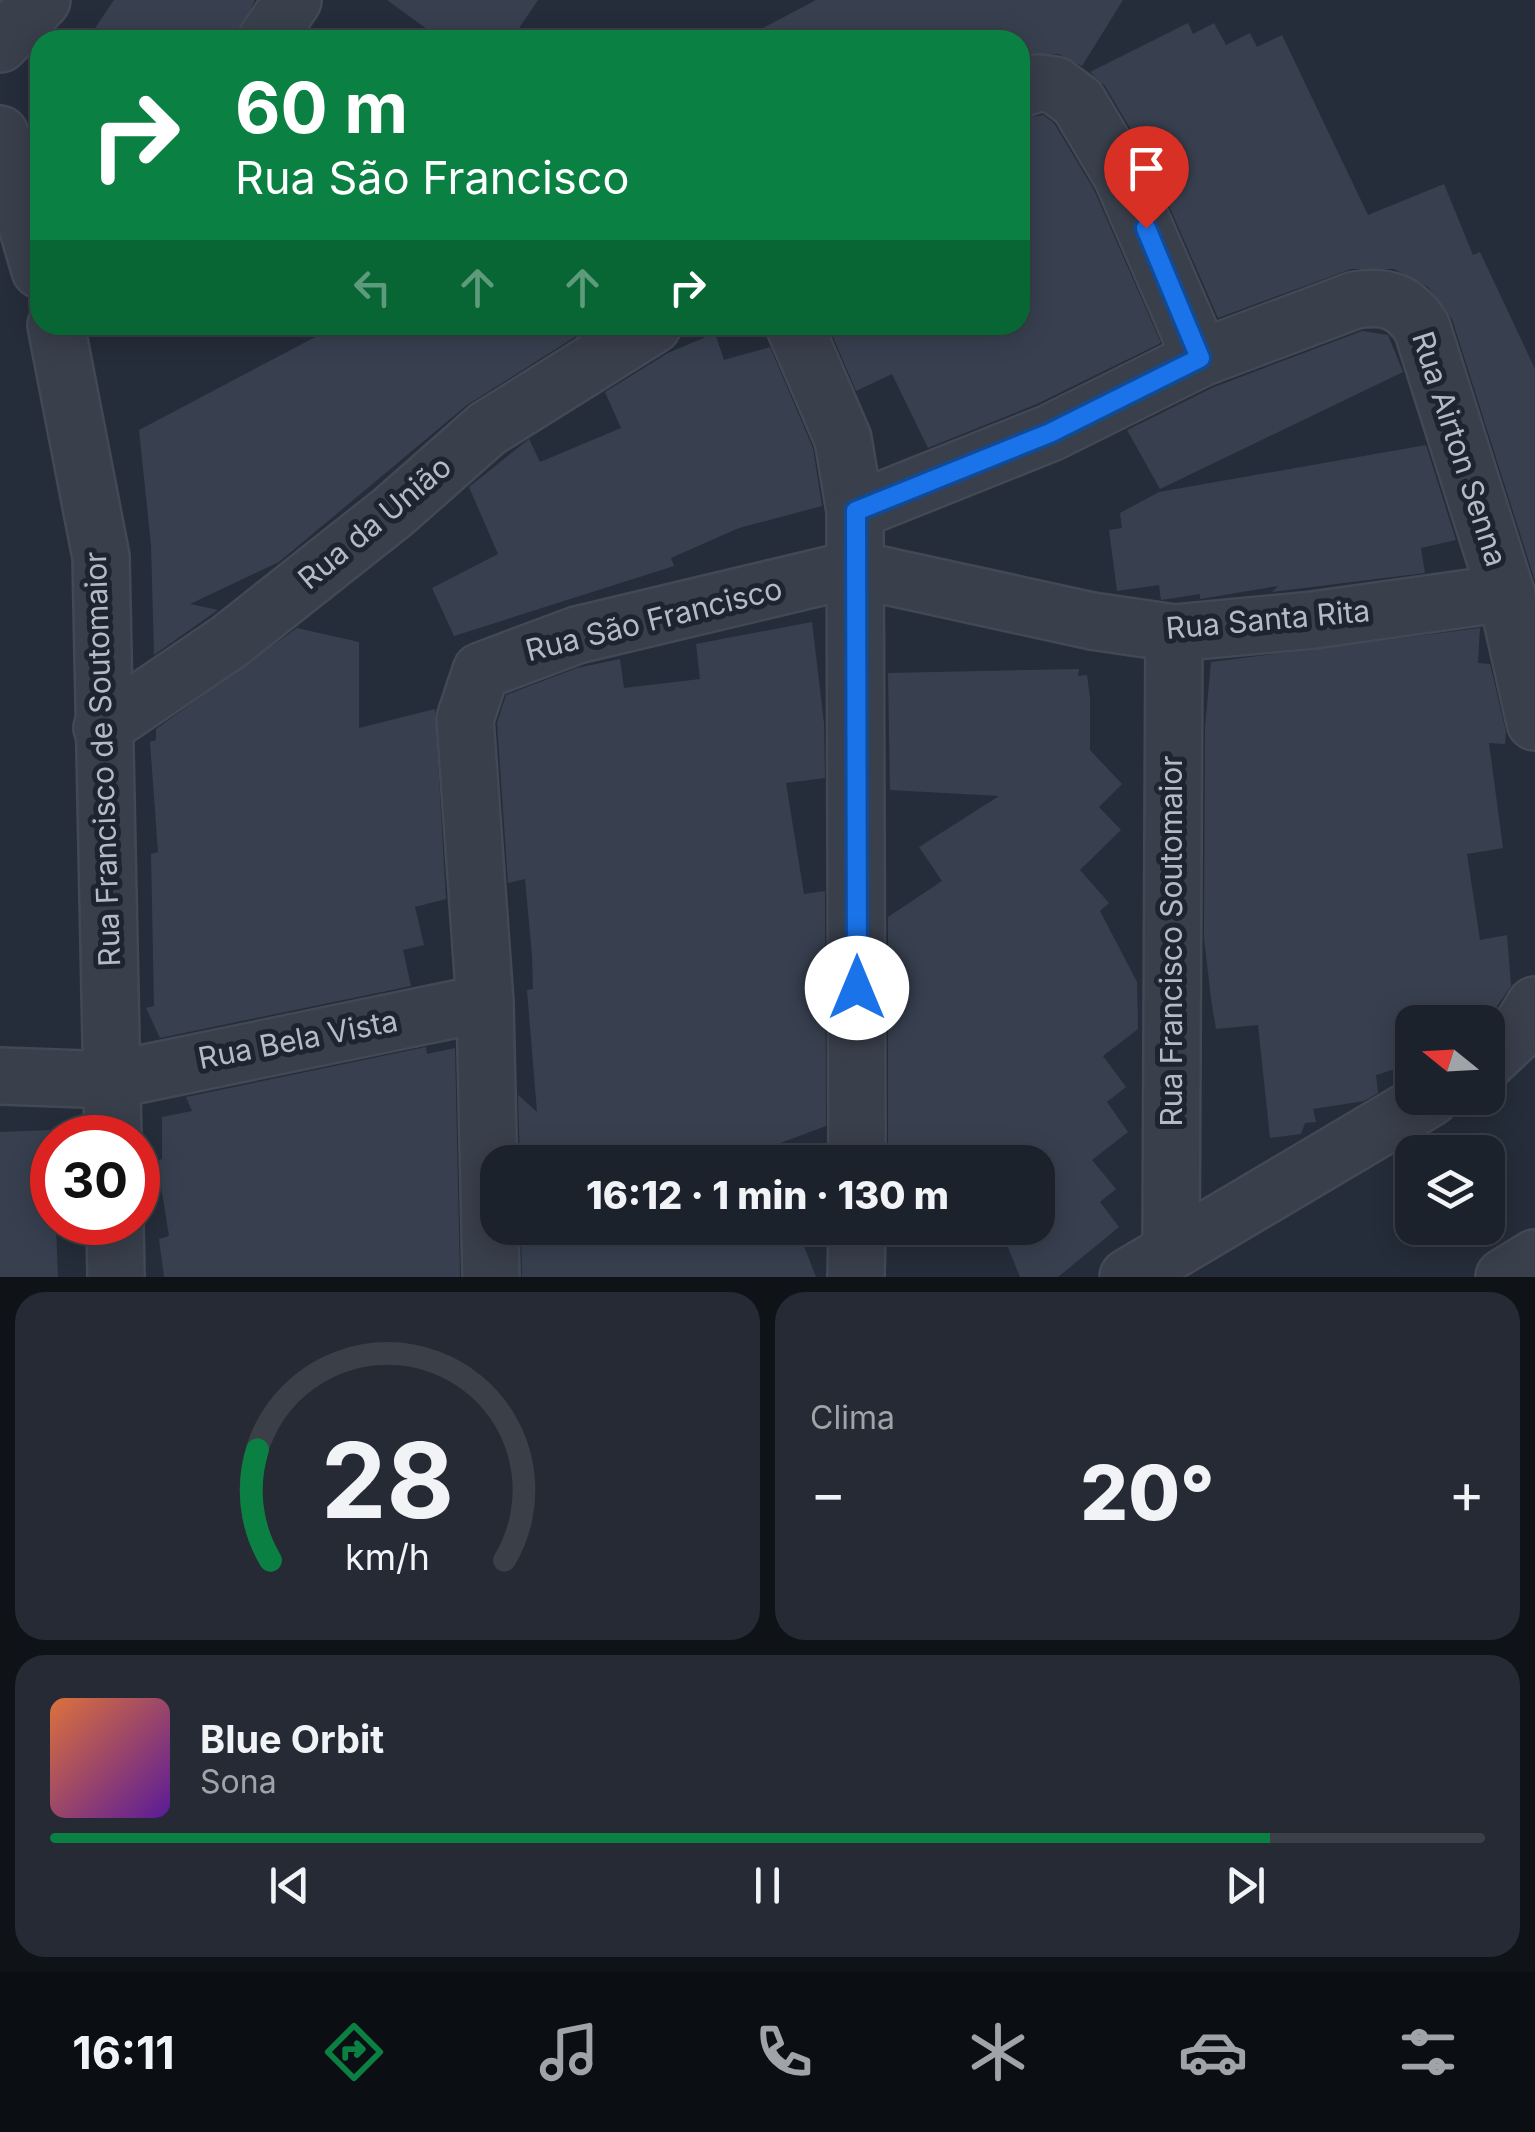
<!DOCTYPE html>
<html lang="pt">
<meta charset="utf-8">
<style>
:root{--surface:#1c222c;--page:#252a34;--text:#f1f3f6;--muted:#a0a4a9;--line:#3a3f48;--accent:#0b8043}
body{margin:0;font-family:Inter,sans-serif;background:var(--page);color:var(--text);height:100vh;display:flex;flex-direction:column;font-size:38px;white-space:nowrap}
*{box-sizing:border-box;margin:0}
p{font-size:32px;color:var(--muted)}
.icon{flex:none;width:55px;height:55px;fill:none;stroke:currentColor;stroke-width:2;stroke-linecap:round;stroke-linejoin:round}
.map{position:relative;height:1277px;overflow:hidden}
.details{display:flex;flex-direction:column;gap:15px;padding:15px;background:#0f1318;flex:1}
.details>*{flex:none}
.guide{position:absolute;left:30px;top:30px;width:1000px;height:305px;border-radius:30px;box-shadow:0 5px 25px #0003,0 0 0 2px var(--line);background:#0b8043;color:#fff;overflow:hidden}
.needle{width:65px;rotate:288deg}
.fabs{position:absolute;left:1395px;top:1005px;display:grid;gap:20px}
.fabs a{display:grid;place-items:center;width:110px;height:110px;border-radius:20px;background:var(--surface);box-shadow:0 5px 25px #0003,0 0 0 2px var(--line);font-size:50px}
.speed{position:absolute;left:30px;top:1115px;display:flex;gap:20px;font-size:50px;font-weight:700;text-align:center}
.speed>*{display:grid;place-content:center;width:130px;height:130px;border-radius:50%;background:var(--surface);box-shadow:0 5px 25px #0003,0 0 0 2px var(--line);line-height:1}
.speed .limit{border:15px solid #d22;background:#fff;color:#111}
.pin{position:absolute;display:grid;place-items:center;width:85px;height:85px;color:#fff;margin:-102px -42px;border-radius:50% 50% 50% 0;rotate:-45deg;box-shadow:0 0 10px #0007}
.pin .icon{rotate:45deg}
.me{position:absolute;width:110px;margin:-55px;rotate:0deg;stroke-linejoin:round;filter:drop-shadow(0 0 8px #0008)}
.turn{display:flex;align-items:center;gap:35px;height:210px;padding:0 40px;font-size:45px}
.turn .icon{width:130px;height:130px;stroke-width:2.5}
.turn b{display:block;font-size:70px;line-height:85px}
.lanes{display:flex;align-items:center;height:95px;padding:0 40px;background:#0003;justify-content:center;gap:50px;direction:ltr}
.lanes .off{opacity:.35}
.big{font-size:75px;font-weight:800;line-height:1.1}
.details .tile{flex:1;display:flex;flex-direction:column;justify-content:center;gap:15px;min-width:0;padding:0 35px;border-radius:30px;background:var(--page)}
.details .dial{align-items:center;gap:0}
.dial svg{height:260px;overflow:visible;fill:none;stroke:var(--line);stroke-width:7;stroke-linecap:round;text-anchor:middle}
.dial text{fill:var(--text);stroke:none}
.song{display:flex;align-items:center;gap:30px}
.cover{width:120px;height:120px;border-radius:15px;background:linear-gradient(135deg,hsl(20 70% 55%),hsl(270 70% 35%))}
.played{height:10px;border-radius:5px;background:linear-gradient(90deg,var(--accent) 85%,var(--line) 85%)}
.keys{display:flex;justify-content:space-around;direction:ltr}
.heat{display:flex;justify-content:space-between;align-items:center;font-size:55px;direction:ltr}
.details .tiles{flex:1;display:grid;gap:15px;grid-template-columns:1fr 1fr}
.tile:last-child{grid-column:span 2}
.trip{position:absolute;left:480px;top:1145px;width:575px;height:100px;border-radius:30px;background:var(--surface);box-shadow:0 5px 25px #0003,0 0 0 2px var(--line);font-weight:800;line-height:100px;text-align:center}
.menu{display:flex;height:160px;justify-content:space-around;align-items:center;background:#0b0e12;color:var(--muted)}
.menu .icon{width:70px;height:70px}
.menu .current{color:var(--accent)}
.menu b{font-size:45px;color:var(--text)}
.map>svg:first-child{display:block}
</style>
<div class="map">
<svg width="1535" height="1277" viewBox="0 0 1535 1277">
<rect width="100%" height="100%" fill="#252d3a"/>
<g fill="#384050">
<polygon points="114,0 255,0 235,40 87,40"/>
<polygon points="387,0 538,0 511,40 442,40"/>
<polygon points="816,0 1123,0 1082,66 1059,54 1020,56 1020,40 740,40"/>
<polygon points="1188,23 1193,34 1214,23 1226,45 1250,33 1257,47 1282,35 1368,215 1444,184 1473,255 1480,252 1535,369 1535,581 1452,319 1428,287 1394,269 1351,269 1218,318 1149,160 1105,86 1090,72"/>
<polygon points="1043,115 1054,123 1094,190 1161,343 1037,404 928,448 892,374 856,391 830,330 849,325 1020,325 1020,119"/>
<polygon points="338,325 594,325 467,405 279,562 190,604 218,610 154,655 151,545 139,430"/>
<polygon points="1362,331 1388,335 1403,372 1160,489 1127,430 1214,387"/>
<polygon points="715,333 724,360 770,347 813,448 822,506 739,528 671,558 674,566 454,636 432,588 498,554 469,487 529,439 540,462 621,428 605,392 668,353"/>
<polygon points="1426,445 1456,540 1421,548 1425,573 1272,592 1278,586 1200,599 1200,594 1161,600 1159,585 1117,591 1109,530 1122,528 1120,513 1159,492"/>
<polygon points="812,622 824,723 825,778 786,783 804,894 825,891 826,1126 767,1148 773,1162 520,1162 518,1095 537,1112 527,990 533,989 532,955 525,879 508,883 497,723 506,695 577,668 620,659 624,688 700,679 696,644"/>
<polygon points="297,628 359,642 359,728 435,709 446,899 415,907 424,945 403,950 411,986 160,1038 146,1008 154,1006 151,854 158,852 150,742 156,740 156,729"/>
<polygon points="1480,628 1478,663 1490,664 1506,732 1505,744 1489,743 1503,848 1467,854 1480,940 1507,935 1511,986 1491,1015 1412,1022 1412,1064 1376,1075 1378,1093 1364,1101 1313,1109 1316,1122 1305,1123 1301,1134 1270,1138 1258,1025 1216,1029 1211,999 1204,937 1205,727 1211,662"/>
<polygon points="1079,669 1078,676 1087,675 1090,698 1090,750 1122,784 1099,807 1121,830 1080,870 1109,903 1100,911 1137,982 1138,1029 1103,1056 1126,1087 1107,1102 1128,1132 1092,1160 1116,1189 1100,1202 1119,1227 1058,1277 1020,1277 1000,1228 1038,1228 1038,1162 888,1162 888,917 942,881 919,847 999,796 890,790 888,673"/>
<polygon points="426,1047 427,1054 455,1048 460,1277 164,1277 159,1239 169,1236 157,1161 162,1159 162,1117 192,1111 186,1097"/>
<polygon points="52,1130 58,1277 0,1277 0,1132"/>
<polygon points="521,1228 797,1228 816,1277 522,1277"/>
</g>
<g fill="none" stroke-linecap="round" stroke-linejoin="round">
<g stroke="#424854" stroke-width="60">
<g id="minor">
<polyline points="266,40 293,0"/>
<polyline points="0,44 42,0"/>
<polyline points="1020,89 1038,83 1055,85 1078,102 1122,176 1201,358"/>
<polyline points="0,134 40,270"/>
<polyline points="56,325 101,557 113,1138"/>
<polyline points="794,325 843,439 855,511 857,1162"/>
<path d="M 855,511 L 1050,433 L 1201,358 L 1355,300 C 1386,295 1405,301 1422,328 L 1506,593 L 1535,722"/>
<polyline points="102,728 230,641 393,512 487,429 653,325"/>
<polyline points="1488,1060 1520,1030 1535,1005"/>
<polyline points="0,1076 112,1080 485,1003"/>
<polyline points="115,1222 116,1277"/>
<polyline points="1171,1250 1174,633"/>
<polyline points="491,1277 485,1003 465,719 481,671 577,635 854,569 1092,621 1174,633 1313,620 1506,593"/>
<polyline points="856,1277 857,1228"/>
<polyline points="1128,1277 1430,1098"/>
<polyline points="1504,1277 1535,1258"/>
</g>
</g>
<use href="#minor" stroke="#393f4b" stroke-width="55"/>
</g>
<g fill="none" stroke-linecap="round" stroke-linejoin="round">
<g stroke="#114b97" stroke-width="25">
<polyline id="route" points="857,988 856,511 1050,433 1200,358 1146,228"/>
</g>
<use href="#route" stroke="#1a73e8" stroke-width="18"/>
</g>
<g text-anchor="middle" stroke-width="10" stroke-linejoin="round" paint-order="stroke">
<g font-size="30" fill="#b4bac6" stroke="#1e2430">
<text transform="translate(1459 449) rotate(72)" y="10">Rua Airton Senna</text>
<text transform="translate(375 523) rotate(-40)" y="10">Rua da União</text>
<text transform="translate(654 620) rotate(-14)" y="10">Rua São Francisco</text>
<text transform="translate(1268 620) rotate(-5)" y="10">Rua Santa Rita</text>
<text transform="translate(103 759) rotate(-92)" y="10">Rua Francisco de Soutomaior</text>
<text transform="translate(1172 941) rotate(-90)" y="10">Rua Francisco Soutomaior</text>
<text transform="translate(298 1040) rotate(-11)" y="10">Rua Bela Vista</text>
</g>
</g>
</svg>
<div class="fabs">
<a><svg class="needle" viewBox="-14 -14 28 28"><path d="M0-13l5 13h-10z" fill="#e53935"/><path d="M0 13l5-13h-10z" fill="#a0a4a9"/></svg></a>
<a><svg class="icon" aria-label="layers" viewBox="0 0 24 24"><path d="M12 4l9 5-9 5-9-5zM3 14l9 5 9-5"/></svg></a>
</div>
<div class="speed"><div class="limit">30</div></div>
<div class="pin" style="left:1146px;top:228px;background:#d93025"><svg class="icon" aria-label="arrive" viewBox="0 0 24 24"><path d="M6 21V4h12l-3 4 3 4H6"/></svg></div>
<svg class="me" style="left:857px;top:988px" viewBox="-20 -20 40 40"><circle r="19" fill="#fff"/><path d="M0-13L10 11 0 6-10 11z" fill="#1a73e8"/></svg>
<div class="trip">16:12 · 1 min · 130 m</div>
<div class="guide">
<div class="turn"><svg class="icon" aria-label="right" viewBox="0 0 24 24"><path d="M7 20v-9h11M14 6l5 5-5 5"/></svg><div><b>60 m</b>Rua São Francisco</div></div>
<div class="lanes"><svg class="icon off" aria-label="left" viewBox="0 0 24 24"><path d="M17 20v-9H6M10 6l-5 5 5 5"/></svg><svg class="icon off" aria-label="ahead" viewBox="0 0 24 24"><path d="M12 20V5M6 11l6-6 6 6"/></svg><svg class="icon off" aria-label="ahead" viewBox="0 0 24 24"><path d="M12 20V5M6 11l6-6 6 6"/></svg><svg class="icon" aria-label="right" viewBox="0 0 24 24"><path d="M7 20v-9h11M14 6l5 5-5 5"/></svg></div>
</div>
</div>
<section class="details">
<div class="tiles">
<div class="tile dial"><svg viewBox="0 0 100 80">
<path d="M14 69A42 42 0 1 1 86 69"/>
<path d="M14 69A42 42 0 0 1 10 35" stroke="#0b8043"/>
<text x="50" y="56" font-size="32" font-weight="700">28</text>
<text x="50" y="72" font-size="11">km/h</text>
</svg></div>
<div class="tile"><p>Clima</p>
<div class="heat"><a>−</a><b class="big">20°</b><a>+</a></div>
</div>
<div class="tile">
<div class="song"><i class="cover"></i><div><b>Blue Orbit</b><p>Sona</p></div></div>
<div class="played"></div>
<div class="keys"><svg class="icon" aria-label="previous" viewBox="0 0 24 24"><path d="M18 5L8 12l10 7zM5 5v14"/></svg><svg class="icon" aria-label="pause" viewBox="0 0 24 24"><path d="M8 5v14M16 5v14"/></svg><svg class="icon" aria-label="next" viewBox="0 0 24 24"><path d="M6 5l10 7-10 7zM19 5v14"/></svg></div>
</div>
</div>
</section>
<nav class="menu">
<b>16:11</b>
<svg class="icon current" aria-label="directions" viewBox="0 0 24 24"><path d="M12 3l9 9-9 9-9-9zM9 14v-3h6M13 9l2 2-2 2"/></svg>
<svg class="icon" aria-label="music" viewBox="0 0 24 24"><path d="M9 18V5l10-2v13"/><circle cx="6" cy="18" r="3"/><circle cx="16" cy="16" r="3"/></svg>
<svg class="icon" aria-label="phone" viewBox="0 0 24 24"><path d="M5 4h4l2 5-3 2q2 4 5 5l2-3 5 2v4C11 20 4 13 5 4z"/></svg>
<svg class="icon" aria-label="climate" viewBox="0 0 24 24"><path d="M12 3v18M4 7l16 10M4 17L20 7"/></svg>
<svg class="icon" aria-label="car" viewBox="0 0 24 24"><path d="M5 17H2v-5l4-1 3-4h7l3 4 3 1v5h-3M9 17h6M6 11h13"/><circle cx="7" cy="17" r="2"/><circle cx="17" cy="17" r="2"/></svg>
<svg class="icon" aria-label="filters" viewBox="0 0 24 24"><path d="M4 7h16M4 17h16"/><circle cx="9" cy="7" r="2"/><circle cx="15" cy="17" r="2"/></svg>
</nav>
